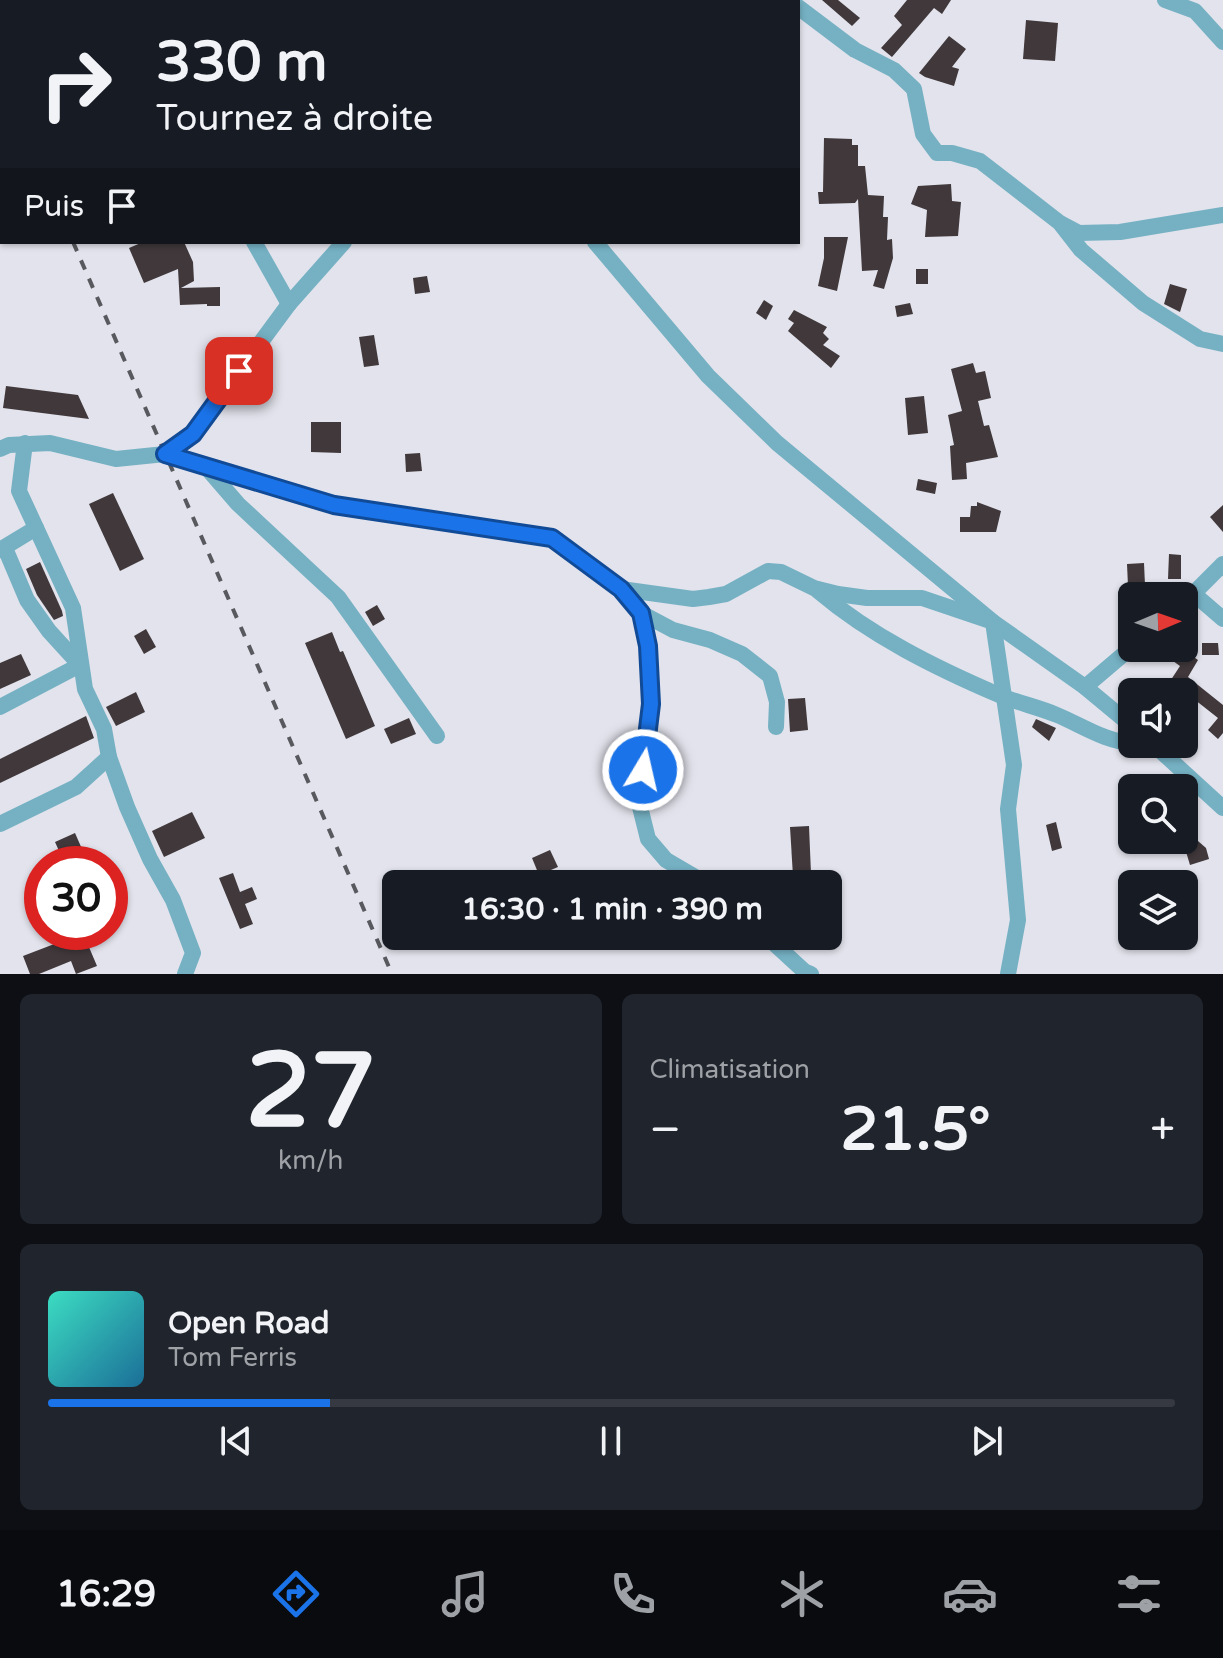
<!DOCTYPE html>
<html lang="fr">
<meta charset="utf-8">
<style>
:root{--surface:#171b24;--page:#20242c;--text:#f1f3f6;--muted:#9ea1a6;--line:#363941;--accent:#1a73e8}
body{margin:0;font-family:"Varela Round",sans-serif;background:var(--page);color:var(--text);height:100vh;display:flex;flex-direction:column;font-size:30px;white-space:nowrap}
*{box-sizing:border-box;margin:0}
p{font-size:26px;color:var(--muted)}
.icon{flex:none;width:44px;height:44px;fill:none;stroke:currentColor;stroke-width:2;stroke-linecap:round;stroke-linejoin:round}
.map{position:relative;height:974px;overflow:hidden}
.side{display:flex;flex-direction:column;gap:20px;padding:20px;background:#0d0f14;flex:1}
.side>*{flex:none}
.top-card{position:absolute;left:0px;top:0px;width:800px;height:244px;box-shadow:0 2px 6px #0004;background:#171b24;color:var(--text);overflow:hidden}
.needle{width:52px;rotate:88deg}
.tools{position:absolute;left:1118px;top:582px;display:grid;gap:16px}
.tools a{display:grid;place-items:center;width:80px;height:80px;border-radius:12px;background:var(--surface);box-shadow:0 2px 6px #0004;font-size:40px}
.speed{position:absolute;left:24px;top:846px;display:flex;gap:16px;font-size:40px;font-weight:700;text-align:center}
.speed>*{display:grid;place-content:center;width:104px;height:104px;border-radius:50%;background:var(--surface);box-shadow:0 2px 6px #0004;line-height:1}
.speed .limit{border:12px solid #d22;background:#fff;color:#111}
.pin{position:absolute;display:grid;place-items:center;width:68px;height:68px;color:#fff;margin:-34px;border-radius:16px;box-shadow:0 4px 12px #0006}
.me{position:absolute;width:88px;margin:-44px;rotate:9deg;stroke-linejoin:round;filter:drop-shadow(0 0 6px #0008)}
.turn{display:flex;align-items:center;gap:28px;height:168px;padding:0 24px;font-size:36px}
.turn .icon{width:104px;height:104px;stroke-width:2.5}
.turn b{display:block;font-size:56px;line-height:68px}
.then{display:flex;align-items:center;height:76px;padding:0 24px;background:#0003;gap:16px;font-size:30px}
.big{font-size:60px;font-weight:800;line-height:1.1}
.side .card{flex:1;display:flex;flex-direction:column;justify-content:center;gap:12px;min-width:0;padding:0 28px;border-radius:12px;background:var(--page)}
.side .dial{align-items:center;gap:0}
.dial b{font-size:104px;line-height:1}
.song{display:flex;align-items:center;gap:24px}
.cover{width:96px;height:96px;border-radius:12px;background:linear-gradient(135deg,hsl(170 70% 55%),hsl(200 70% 35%))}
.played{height:8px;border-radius:4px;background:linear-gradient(90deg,var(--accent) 25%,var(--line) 25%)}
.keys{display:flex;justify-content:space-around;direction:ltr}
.heat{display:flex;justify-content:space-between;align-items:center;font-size:44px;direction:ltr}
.side .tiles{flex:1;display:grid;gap:20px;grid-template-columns:1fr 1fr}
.card:last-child{grid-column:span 2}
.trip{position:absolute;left:382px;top:870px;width:460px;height:80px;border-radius:12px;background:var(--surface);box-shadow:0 2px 6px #0004;font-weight:800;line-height:80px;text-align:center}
.menu{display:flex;height:128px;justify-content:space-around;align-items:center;background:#090b0e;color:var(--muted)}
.menu .icon{width:56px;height:56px}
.menu .active{color:var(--accent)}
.menu b{font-size:36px;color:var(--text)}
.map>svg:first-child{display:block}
</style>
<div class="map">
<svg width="1223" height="974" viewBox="0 0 1223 974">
<rect width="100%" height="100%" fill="#e2e3ec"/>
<g fill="#40383b">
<polygon points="822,0 838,0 860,18 852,26"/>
<polygon points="907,0 951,0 942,14 934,8 892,57 881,48 902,25 894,16"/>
<polygon points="1026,20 1058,23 1055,61 1023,59"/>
<polygon points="949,36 966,49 952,67 959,69 954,86 925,77 919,73"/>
<polygon points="824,138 852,139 852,145 858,145 858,166 865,166 868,195 884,196 883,217 888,217 887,240 892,239 893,258 884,289 873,286 878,270 862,271 858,199 855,203 819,204 818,192 823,192"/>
<polygon points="951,184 952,201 961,202 958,236 925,237 927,210 911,204 918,186"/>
<polygon points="824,237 848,237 837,291 818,286 824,258"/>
<polygon points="143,242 184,242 193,262 194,281 181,288 220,287 220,306 207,306 207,304 180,305 178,269 144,283 129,248"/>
<rect x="916" y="269" width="12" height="15"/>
<polygon points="427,276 430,292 415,294 413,278"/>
<polygon points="1170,284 1187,289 1180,312 1164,304"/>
<polygon points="764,300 773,306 766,320 756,313"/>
<polygon points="910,303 913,314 897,317 895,306"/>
<polygon points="794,310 827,327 823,333 829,339 823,345 840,356 831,368 788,331 794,323 788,319"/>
<polygon points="374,335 379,365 364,367 359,337"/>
<polygon points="973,363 976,373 985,371 991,398 978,401 984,426 989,425 998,457 966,463 967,479 952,480 950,446 954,445 948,415 962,411 951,369"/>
<polygon points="6,386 78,395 89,419 3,408"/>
<polygon points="924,396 928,433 908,435 905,398"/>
<polygon points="311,422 341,422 341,453 311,452"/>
<polygon points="420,453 422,471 406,472 405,454"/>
<polygon points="918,479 937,483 935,494 916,490"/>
<polygon points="113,493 144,559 120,571 89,504"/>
<polygon points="977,502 1001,511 996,532 960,532 960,517 970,517 971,506 977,506"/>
<polygon points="1223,505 1223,532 1210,517"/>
<polygon points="1169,554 1181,555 1181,579 1168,579"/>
<polygon points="40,562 62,611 63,616 54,620 37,595 26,569"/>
<polygon points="1144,563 1145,585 1128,586 1127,564"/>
<polygon points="377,605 385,619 373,626 365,612"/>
<polygon points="146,629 156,647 144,654 134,636"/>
<polygon points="332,632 340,652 343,651 375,726 346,739 305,643"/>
<polygon points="1202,643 1218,643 1219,655 1202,655"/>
<polygon points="1181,648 1198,660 1188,677 1223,705 1223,733 1218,739 1208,730 1218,718 1185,692 1163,692 1180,666 1173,661"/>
<polygon points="21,654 31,675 0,689 0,663"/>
<polygon points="136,692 145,712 116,726 106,707"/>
<polygon points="805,698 808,730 790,732 788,699"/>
<polygon points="86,716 94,738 0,783 0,759"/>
<polygon points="409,718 416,734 391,744 384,729"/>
<polygon points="1036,719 1056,728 1049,741 1032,727"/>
<polygon points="192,812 205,838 164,857 152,831"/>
<polygon points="1056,822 1062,848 1052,851 1046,825"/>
<polygon points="809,826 811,874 793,876 790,827"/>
<polygon points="75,833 82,849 78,850 84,864 65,864 55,842"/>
<polygon points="1198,841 1206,848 1209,859 1190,865 1184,845"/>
<polygon points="550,850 558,867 539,875 532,858"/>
<polygon points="233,873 240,892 252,887 257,899 245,904 253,924 240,929 219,878"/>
<polygon points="83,933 97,966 76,974 71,961 39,974 30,974 23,956"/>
</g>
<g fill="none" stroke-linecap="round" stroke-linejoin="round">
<g stroke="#75b1c3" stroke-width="16">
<polyline points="134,0 134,2"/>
<polyline points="426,0 427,2"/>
<polyline points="1165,0 1195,11 1223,42"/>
<polyline points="174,2 175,0"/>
<polyline points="550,2 551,0"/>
<polyline points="798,7 855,50 894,70 914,89 923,134 937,153 952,153 980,161 1060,223 1081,250 1143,303 1200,339 1223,344"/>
<polyline points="1062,224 1079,233 1120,232 1223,215"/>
<polyline points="254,242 289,304"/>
<polyline points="595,242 708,376 777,443 993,622 1085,687 1132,726"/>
<polyline points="25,443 19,491 73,608 85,689 104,729 109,757 127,807 150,859 173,900 193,953 185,974"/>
<polyline points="0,449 9,445 50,443 116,459 165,454 193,434 289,304 344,242"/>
<polyline points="165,454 334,505 552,538 621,589 693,599 709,597 726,594 768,571 781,572 814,588 838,594 867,598 922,598 993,622 1014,765 1008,809 1018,920 1008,974"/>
<polyline points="206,467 238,504 338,597 437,736"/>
<polyline points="0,550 36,528"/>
<polyline points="621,589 641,613 648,646 651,704 638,799 648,839 666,860 707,884"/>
<path d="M 818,591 C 871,636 936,668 999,695 C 1018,703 1038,707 1057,715 C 1081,725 1106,742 1132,743"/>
<polyline points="1194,594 1223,619"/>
<polyline points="1184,603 1223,564"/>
<polyline points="641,613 673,630 710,640 742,654 770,676 777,702 776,727"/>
<polyline points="1085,687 1132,647"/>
<polyline points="0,707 80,665 49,631 27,600 5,548"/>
<polyline points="1153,744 1223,808"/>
<polyline points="0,824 76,787 109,757"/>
<polyline points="766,936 804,971 811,974"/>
</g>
<g stroke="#58595e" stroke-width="4" stroke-dasharray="10 10" stroke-linecap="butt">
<polyline points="0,72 2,77"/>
<polyline points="73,242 392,974"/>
</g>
</g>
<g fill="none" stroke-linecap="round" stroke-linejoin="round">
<g stroke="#114b97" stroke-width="20">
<polyline id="route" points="239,371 193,434 165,454 334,505 552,538 621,589 641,613 648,646 651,704 643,770"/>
</g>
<use href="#route" stroke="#1a73e8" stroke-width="14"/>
</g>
</svg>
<div class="tools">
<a><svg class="needle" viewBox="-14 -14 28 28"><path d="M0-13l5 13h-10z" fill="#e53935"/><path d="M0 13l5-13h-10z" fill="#9ea1a6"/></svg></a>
<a><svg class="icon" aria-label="sound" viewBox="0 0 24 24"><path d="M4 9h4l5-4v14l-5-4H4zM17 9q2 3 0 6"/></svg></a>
<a><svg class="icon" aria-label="search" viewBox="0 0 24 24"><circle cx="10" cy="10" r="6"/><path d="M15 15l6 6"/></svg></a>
<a><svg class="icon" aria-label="layers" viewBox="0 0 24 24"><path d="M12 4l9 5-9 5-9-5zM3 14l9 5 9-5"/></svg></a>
</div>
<div class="speed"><div class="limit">30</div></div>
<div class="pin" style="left:239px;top:371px;background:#d93025"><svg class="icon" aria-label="arrive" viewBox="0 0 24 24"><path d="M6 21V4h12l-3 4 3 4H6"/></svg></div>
<svg class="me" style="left:643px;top:770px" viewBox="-20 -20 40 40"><circle r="17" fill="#1a73e8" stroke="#fff" stroke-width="3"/><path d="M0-11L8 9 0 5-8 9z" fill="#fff"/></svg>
<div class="trip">16:30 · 1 min · 390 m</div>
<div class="top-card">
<div class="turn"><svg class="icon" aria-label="right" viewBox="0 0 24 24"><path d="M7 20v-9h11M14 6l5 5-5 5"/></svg><div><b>330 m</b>Tournez à droite</div></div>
<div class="then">Puis<svg class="icon" aria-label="arrive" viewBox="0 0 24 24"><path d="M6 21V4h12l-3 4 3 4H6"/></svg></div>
</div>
</div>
<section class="side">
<div class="tiles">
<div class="card dial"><b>27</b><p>km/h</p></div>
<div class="card"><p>Climatisation</p>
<div class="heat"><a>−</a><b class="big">21.5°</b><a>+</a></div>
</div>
<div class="card">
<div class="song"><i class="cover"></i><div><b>Open Road</b><p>Tom Ferris</p></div></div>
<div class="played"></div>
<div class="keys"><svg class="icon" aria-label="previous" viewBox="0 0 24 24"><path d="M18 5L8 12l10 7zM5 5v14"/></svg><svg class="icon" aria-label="pause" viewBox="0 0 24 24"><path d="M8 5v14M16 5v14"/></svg><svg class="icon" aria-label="next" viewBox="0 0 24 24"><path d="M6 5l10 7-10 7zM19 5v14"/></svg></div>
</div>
</div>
</section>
<nav class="menu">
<b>16:29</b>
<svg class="icon active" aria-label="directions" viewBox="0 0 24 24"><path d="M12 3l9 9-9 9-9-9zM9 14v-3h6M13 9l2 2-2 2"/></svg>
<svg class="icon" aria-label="music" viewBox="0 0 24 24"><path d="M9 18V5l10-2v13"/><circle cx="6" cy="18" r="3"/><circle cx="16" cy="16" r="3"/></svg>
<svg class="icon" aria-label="phone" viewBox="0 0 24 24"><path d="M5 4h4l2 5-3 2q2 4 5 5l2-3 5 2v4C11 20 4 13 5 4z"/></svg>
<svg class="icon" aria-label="climate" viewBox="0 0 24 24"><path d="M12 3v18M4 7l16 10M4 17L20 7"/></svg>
<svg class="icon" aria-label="car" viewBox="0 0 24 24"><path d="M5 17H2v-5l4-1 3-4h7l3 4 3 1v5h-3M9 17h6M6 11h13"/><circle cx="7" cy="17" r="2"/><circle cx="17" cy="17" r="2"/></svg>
<svg class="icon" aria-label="filters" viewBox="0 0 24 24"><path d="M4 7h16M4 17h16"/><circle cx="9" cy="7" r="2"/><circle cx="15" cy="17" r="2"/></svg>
</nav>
